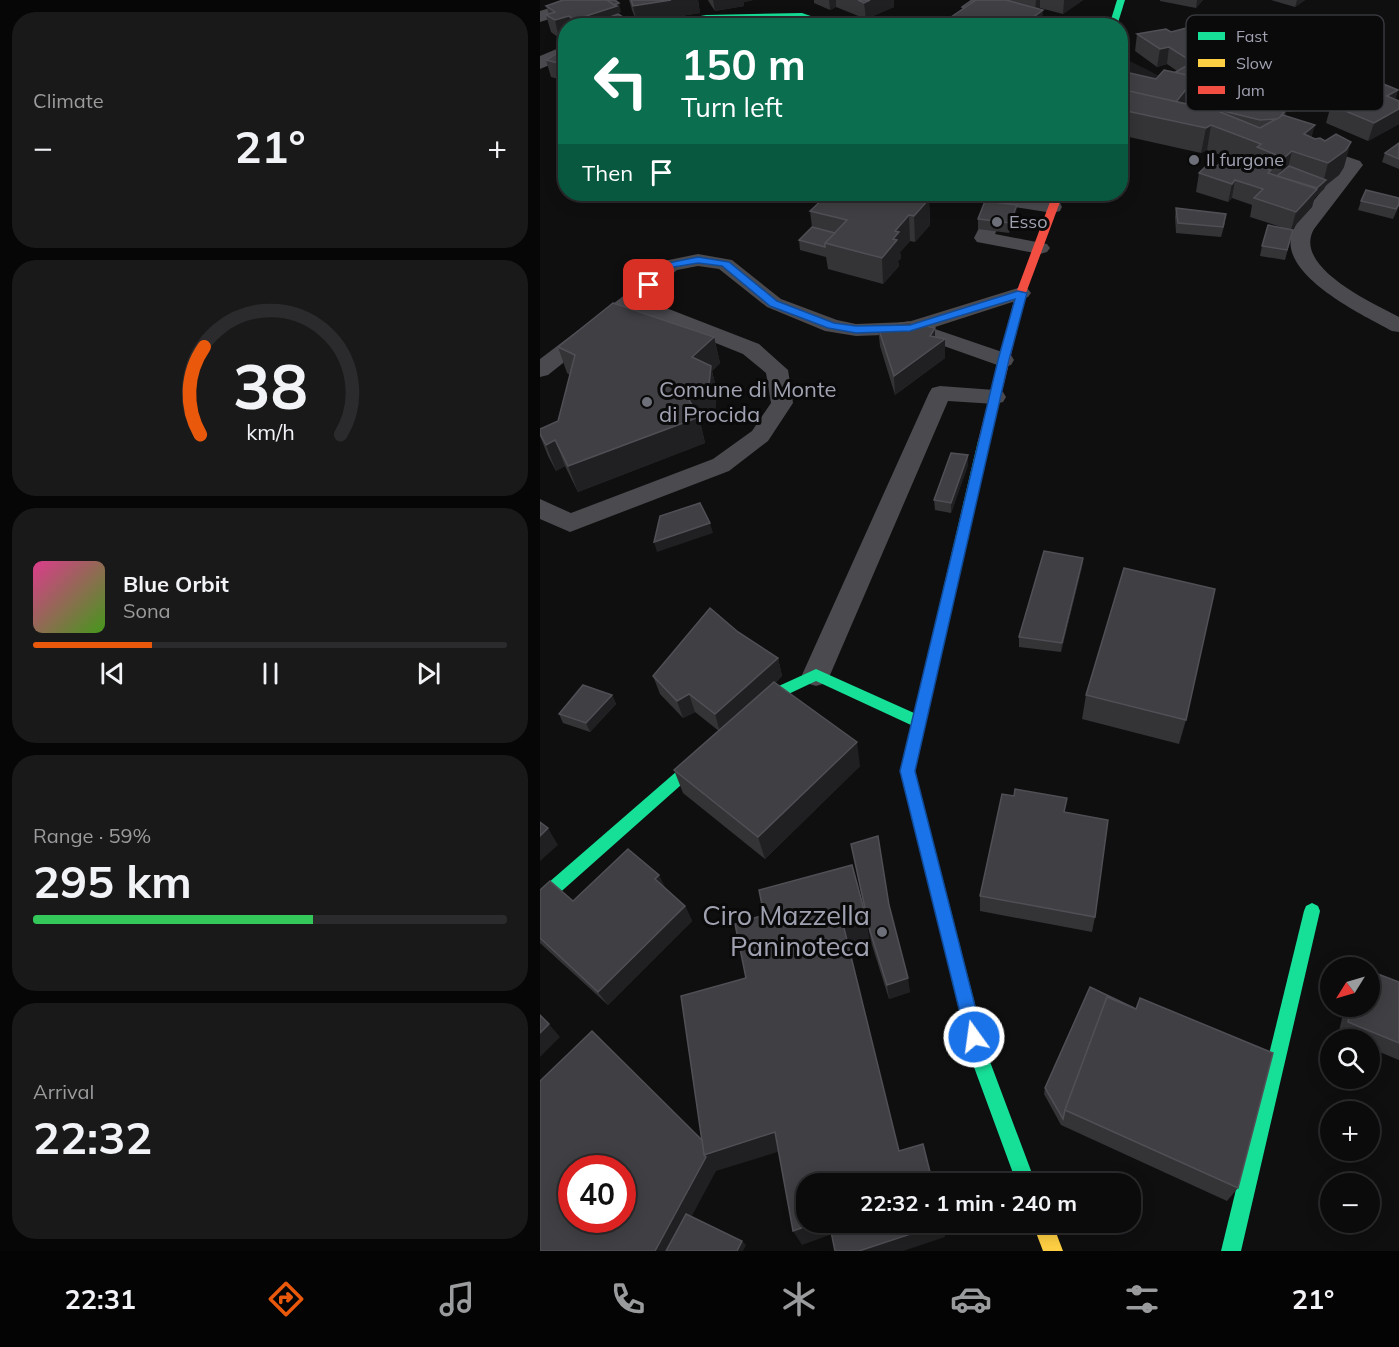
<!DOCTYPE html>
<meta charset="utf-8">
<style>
:root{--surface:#0b0b0c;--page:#19191a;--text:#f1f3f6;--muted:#9a9b9d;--line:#2b2b2d;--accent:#ea580c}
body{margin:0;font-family:Mulish,sans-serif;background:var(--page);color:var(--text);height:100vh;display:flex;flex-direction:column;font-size:22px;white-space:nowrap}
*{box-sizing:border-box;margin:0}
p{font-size:20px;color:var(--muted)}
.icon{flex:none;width:33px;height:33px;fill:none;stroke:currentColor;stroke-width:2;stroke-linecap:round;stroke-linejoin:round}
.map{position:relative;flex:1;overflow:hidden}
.side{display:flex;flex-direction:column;gap:12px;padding:12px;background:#060607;width:540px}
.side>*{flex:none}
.banner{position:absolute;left:18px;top:18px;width:570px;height:183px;border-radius:24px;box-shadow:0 3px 15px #0003,0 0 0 2px var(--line);background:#0b6e4f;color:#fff;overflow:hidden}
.needle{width:39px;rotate:233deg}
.tools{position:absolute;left:780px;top:957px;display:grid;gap:12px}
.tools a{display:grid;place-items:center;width:60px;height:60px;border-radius:50%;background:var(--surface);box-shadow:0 3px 15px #0003,0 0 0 2px var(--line);font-size:30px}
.speed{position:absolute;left:18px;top:1155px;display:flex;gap:12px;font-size:30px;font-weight:700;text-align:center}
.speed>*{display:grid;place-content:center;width:78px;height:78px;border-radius:50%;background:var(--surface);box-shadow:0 3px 15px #0003,0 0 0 2px var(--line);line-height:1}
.speed .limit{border:9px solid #d22;background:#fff;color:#111}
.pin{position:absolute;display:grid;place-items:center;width:51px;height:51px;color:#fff;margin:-26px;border-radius:12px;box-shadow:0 3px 9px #0006}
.me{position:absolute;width:66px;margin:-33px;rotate:346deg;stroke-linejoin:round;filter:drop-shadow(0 0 4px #0008)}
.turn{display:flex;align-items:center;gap:21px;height:126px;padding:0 24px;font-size:27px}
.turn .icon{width:78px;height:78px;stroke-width:2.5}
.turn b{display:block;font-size:42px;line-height:51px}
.then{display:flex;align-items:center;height:57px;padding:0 24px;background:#0003;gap:12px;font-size:22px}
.big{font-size:45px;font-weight:700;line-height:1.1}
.side .tile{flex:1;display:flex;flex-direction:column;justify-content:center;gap:9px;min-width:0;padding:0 21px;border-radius:24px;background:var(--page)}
.side .dial{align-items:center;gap:0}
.dial svg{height:156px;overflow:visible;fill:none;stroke:var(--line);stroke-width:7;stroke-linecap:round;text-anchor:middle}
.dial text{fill:var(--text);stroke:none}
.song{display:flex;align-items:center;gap:18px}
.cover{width:72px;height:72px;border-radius:9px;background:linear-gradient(135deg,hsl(330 70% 55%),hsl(100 70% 35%))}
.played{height:6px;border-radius:3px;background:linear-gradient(90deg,var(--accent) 25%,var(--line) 25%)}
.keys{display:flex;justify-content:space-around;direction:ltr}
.heat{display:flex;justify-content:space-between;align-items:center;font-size:33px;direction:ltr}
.charge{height:9px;border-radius:4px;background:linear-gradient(90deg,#34c759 59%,var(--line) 0)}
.trip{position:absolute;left:256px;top:1173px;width:345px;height:60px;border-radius:24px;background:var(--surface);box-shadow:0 3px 15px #0003,0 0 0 2px var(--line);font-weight:700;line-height:60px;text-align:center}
.dock{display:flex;height:96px;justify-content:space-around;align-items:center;background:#040405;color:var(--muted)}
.dock .icon{width:42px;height:42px}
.dock .selected{color:var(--accent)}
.dock b{font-size:27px;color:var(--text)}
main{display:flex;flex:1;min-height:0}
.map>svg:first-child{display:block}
</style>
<main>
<section class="side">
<div class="tile"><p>Climate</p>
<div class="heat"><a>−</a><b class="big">21°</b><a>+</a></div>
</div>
<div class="tile dial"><svg viewBox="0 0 100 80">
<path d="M14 69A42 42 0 1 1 86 69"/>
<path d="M14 69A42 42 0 0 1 16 24" stroke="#ea580c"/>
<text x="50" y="56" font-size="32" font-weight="700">38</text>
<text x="50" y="72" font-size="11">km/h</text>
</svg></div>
<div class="tile">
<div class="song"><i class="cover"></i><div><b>Blue Orbit</b><p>Sona</p></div></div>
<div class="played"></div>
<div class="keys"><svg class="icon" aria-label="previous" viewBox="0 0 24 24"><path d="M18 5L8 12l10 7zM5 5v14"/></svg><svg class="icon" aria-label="pause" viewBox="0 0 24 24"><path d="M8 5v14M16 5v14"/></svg><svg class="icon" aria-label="next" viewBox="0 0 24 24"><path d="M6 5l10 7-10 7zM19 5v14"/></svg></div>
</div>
<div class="tile"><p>Range · 59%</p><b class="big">295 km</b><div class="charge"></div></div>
<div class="tile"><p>Arrival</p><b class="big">22:32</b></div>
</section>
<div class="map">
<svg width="859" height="1251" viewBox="0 0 859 1251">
<rect width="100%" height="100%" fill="#0f0f10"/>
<polygon fill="#1d1c1e" points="580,56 663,98 632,121 581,109"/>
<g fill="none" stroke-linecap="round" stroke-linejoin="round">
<g fill="#4a4a4f" fill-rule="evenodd">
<path d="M 773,145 L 820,161 L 823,165 L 774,229 C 752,267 833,303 859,317 L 859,332 L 852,331 C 823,315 738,275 752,233 C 757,218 791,180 802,167 L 767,154 L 764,150 L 767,146 Z"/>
<polygon points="462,194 520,203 522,207 520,211 513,213 468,206 455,234 507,244 510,248 507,252 500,254 437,242 434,238 455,196"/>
<polygon points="158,254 192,260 241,299 297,320 316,324 368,322 481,287 488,289 491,293 488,297 392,328 471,355 474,360 471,365 463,367 370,334 316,336 285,331 227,307 179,269 158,266 137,270 103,299 219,344 248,370 253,403 228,441 189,471 30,532 0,519 0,499 31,513 173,459 212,431 231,403 226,373 203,354 91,309 8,375 0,377 0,359 82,297 124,261"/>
<polygon points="400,386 455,390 463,392 466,397 463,402 455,404 408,401 290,675 286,683 276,686 266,683 262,675 389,393 392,388"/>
</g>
<g fill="#4a4a4f" fill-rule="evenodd">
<polygon points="34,0 61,0 58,4 0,22 0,11"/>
<polygon points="26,45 26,58 0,69 0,56"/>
</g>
<g fill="#16e098" fill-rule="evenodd">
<polygon points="577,0 585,0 577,26 569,26"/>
<polygon points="262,13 300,26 288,26 261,17 166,19 126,26 106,26 166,15"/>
<polygon points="444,437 450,441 375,771 449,1059 496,1184 477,1184 431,1059 361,771 371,725 276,681 240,698 214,721 209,723 204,721 202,717 230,690 276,669 374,713 438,441"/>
<polygon points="172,743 177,745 179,749 177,753 6,905 0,908 0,890 167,745"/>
<polygon points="772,903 778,906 780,911 701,1251 681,1251 764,911 766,906"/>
</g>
<polygon fill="#ffcf43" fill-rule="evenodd" points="492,1222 512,1222 523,1251 503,1251"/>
<polygon fill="#f24e42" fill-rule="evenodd" points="513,194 523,194 486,293 450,441 444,445 440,444 438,441 476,293"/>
</g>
<g fill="#343437" fill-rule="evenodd">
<polygon points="89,0 158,0 160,13 97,23 92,10"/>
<polygon points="168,0 213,0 204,2 204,6 175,11 169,2"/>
<polygon points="274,0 354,0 354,7 326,19 296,7 290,10 274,3"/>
<polygon points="432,0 543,0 523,14 500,8 422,9 422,7"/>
<polygon points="620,0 663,0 656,8 620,1"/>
<polygon points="731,0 765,0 755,7"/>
<polygon points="6,6 81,12 78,13 78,14 85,26 26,26 26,36 19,38 11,32 6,15 9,14"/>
<path d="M 631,32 L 694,48 L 691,66 L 686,67 L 685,73 L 671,76 L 681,80 L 679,89 L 676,91 L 739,106 L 741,99 L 769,103 L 750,112 L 746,111 L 745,116 L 771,137 L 804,167 L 799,175 L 785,186 L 784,189 L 774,198 L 772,207 L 752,229 L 753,230 L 745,260 L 720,256 L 722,246 L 744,228 L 710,217 L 712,205 L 692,198 L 688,202 L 656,192 L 659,173 L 677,166 L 686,157 L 667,150 L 661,153 L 580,135 L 580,84 L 616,79 L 637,71 L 627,64 L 617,67 L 595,51 L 597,34 ZM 653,91 L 664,96 L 663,97 L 662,107 L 646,104 L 653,95 Z"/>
<polygon points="800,40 822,41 820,50 816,54 798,49"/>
<polygon points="26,48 26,81 11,77 6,60"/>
<polygon points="858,90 855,99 859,101 859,124 828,141 786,123 791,105 817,95"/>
<polygon points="859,143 859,169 842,162 845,153"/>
<polygon points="859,198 859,206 853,219 818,210 821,201"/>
<polygon points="389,199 390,225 375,242 370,241 360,252 361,258 358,261 359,266 343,284 288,269 286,257 260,250 259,240 272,227 270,211"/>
<polygon points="636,208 685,223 681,237 636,233 635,217"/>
<polygon points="476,215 469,233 438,229 438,219"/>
<polygon points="338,327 395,328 395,337 405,339 405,358 355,395 340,346"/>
<polygon points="174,337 180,363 172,371 177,392 175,411 159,417 165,443 38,492 25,466 16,471 8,456 0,436 0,429 18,421 30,375 27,373 18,347"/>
<polygon points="428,465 411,513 395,510 394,500"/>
<polygon points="543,558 542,567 521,652 479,647 479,637"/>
<polygon points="198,632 238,658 242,676 235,683 320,766 225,859 143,793 134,770 179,731 155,712 143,718 120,694 113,676"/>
<polygon points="72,695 76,704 50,732 23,723 19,714"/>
<polygon points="546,695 646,720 639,744 542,719"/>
<polygon points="525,812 555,917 552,932 440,911 440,896"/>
<polygon points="311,844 349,905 370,992 349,999 332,945"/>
<polygon points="126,889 145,906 152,921 68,1005 0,943 0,890 33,901"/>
<polygon points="859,982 859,1060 830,1048 830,1040 810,1040 798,1035 805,1006 830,1006"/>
<polygon points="505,1088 698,1188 687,1201 521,1125 504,1094"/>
</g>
<g fill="#202022">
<polygon points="131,0 158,0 160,13 97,23 93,6"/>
<polygon points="173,0 213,0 204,2 204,6 175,11"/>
<polygon points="289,0 296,0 296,7 290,10"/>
<polygon points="330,0 354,0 354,7 326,19 324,3"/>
<polygon points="496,0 500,0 500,8 495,11"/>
<polygon points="524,0 543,0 523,14"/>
<polygon points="657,0 663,0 656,8"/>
<polygon points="757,0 765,0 755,7"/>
<polygon points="79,3 81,12 78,13 79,18 83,17 85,26 64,26 64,23 59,21 60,26 35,26 34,20 67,7"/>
<polygon points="503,10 502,26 481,26"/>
<polygon points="29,16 31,26 26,26 26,36 19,38 15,20"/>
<polygon points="822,41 820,50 816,54 818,45"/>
<polygon points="629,47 627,64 617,67 620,49"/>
<polygon points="694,48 691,66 686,67 685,73 669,77 672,59 682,52"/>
<polygon points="663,54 660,71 644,76 646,58"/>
<polygon points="656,77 653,95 633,120 636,102"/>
<polygon points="681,80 679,89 667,97 669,87"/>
<polygon points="858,90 853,108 847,96"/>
<polygon points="771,94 769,103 750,112 752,103"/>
<polygon points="859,109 859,124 828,141 834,123"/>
<polygon points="671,125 667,150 661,153 666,128"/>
<polygon points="775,125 768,150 764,134"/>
<polygon points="811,142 804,167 799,175 785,186 784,189 774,198 777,188 783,183 788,163"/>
<polygon points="752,151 746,176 739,179 744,158"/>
<polygon points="695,180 692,198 688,202 692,184"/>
<polygon points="777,189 772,207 751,230 756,212"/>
<polygon points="389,199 390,225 375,242 374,216"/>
<polygon points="477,205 476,215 469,233 470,223"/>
<polygon points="369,215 370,241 360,252 361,258 358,261 359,266 343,284 342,258 355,231"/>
<polygon points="395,328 395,346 405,339 405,358 355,395 354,376 390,336"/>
<polygon points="174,337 180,363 172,371 177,392 175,411 151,420 145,393 152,357"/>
<polygon points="159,417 165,443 38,492 28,466"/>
<polygon points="15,440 25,466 16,471 6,445"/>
<polygon points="428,455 428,465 411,513 411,503"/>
<polygon points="170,523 173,533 117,552 114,542"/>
<polygon points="543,558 542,567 521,652 522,643"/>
<polygon points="238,658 242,676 180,732 175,714"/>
<polygon points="149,694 155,712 143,718 137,701"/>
<polygon points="72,695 76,704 50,732 46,723"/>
<polygon points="317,742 320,766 225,859 218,837"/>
<polygon points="8,828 18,845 0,861 0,836"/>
<polygon points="119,875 127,891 115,879"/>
<polygon points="145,906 152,921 68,1005 58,992"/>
<polygon points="326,917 330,942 308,948 303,924"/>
<polygon points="368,978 370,992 349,999 347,985"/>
<polygon points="9,1024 20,1037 0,1057 0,1033"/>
<polygon points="235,1132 244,1150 176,1171 133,1251 115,1251 164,1155"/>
<polygon points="278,1222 290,1222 295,1233 262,1245 253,1231"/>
<polygon points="404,1223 405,1237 363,1251 319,1251"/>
<polygon points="202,1241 206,1245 203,1251 197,1251"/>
</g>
<g fill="#404044" stroke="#4f4f55" stroke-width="1.5" fill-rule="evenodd">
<polygon points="23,0 67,0 77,6 34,20 29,16 15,20 6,15 15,12 6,6"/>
<polygon points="67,0 75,0 79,3 74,5"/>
<polygon points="91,0 131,0 93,6"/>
<polygon points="318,0 330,0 324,3"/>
<polygon points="432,0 436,0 425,8 422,7"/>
<polygon points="436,0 466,0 503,10 481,26 398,26"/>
<polygon points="78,14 83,17 64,23 59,21"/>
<polygon points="650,27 675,44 683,41 694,48 682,52 688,55 672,59 663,54 646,58 629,47 620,49 597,34 626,29 631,32"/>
<polygon points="26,48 26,65 6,60"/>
<polygon points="646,66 681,80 669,87 655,82 656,77 634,73"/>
<polygon points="624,70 656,77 636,102 580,89 580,84 590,73 616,79"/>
<polygon points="841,83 858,90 847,96 859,101 859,109 834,123 791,105 813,93 817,95"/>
<polygon points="580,89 678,111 720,128 743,115 775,125 764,134 775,139 780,138 785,141 796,134 811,142 806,150 788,163 752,151 744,158 717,147 721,144 671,125 666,128 582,110 588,103 580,101"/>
<polygon points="669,90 747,108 740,117 737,119 720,120 663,106 669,98 663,97"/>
<polygon points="859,143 859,159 845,153"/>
<polygon points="687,157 731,170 728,173 777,189 756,212 714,198 723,189 695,180 692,184 659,173 669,163 677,166"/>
<polygon points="749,166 786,180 777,188 737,176"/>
<polygon points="826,190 859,198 859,204 856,209 821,201"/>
<polygon points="288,194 367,194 389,199 374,216 369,215 355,231 359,232 353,239 357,240 342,258 285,243 307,220 270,211"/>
<polygon points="445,201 477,205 470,223 438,219"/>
<polygon points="636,208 686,214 683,227 638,223"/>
<polygon points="728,225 753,230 747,250 722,246"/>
<polygon points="272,227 295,233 285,243 285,247 259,240"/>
<polygon points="73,303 174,337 152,357 171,366 169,385 145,393 159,417 28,466 15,440 6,445 0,434 0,429 18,421 35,355 18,347"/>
<polygon points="368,322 395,328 390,336 405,339 354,376 338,327"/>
<polygon points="411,453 428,455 411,503 394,500"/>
<polygon points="160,503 170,523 114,542 120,516"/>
<polygon points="504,551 543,558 522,643 479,637"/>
<polygon points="584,568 675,589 646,720 546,695"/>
<polygon points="170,608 198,632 238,658 175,714 149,694 137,701 113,676"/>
<polygon points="234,682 317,742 218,837 134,770"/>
<polygon points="43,685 72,695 46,723 19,714"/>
<polygon points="475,789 527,798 524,812 568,820 555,917 440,896 462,794 474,796"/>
<polygon points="0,822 8,828 0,836"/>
<polygon points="338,836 349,905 368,978 347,985 330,931 311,844"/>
<polygon points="88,849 119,875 115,879 145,906 58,992 0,938 0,890 10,881 33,901"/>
<polygon points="312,865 326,917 303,924 359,1151 383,1144 393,1184 267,1184 267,1222 278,1222 253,1231 235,1132 164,1155 141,996 206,978 195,924 224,915 219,890"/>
<polygon points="830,971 859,982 859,1043 808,1022 811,1006 830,1006"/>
<polygon points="550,987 594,1008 567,997 525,1110 523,1119 505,1088"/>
<polygon points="567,997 596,1009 600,998 733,1053 698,1188 525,1110"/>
<polygon points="0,1015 9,1024 0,1033"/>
<path d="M 52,1031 L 162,1140 L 164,1155 L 166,1157 L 115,1251 L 0,1251 L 0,1081 ZM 32,1168 L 82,1168 L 82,1220 L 32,1220 Z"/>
<polygon points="146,1214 202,1241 197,1251 126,1251"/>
<polygon points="289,1222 404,1222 404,1223 319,1251 295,1251"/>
</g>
<polygon fill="#1a73e8" stroke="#114b97" stroke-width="1.5" points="158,257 189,262 237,301 294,323 316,326 370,325 478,291 487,293 469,360 375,771 443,1037 441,1044 434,1046 428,1044 426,1037 360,771 458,360 475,299 370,331 316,333 288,328 230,306 182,266 158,263 134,267 112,287 104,285 128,263"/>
<g fill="#6d6f79" stroke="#0a0a0b" stroke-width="2">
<circle cx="654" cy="160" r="6"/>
<circle cx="457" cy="222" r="6"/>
<circle cx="107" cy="402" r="6"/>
<circle cx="342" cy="932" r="6"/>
</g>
<g text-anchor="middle" stroke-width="6" stroke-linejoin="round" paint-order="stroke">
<g font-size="18" fill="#a0a2b1" stroke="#0a0a0b" text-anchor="start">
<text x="666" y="166">Il furgone</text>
<text x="469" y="228">Esso</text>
</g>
<g font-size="22" fill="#a0a2b1" stroke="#0a0a0b" text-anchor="start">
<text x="119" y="397">Comune di Monte<tspan x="119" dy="25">di Procida</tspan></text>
</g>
<g font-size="27" fill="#a0a2b1" stroke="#0a0a0b" text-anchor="end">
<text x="330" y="925">Ciro Mazzella<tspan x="330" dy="31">Paninoteca</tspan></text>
</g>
</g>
<rect x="646" y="15" width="198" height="96" rx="9" fill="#0a0a0b" stroke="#37383d" stroke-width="1.5"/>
<rect x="658" y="32" width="27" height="8" fill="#16e098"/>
<rect x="658" y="59" width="27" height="8" fill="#ffcf43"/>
<rect x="658" y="86" width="27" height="8" fill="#f24e42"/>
<g font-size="16" fill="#a0a2b1">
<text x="696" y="42">Fast</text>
<text x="696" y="69">Slow</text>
<text x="696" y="96">Jam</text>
</g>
</svg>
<div class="tools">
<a><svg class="needle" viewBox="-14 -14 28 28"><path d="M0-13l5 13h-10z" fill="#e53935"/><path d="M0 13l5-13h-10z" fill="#9a9b9d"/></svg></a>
<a><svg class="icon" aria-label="search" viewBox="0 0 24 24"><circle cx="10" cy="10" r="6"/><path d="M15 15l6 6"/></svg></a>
<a>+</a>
<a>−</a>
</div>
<div class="speed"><div class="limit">40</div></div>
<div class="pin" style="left:109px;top:285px;background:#d93025"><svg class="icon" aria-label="arrive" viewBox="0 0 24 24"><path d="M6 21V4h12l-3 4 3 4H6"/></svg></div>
<svg class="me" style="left:434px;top:1037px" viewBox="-20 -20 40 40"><circle r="17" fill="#1a73e8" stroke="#fff" stroke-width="3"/><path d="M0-11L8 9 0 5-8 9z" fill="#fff"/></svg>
<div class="trip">22:32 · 1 min · 240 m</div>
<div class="banner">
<div class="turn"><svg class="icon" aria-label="left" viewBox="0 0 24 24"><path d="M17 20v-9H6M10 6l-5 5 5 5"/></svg><div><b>150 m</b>Turn left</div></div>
<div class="then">Then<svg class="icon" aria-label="arrive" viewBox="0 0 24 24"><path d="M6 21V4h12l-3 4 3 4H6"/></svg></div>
</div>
</div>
</main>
<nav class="dock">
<b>22:31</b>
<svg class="icon selected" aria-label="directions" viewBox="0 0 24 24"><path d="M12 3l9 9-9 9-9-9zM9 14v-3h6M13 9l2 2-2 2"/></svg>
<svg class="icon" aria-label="music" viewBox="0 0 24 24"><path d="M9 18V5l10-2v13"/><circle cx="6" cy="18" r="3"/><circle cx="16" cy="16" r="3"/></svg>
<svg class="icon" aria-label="phone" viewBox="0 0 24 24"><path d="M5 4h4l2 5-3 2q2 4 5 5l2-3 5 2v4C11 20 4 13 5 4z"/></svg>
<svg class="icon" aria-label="climate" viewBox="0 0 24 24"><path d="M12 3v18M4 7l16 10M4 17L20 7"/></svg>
<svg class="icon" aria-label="car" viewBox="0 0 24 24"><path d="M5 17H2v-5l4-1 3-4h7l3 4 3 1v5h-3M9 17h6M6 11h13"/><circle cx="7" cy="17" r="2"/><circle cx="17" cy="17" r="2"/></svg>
<svg class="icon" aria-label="filters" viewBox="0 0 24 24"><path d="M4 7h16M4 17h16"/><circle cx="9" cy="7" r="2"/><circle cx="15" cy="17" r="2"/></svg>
<b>21°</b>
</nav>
